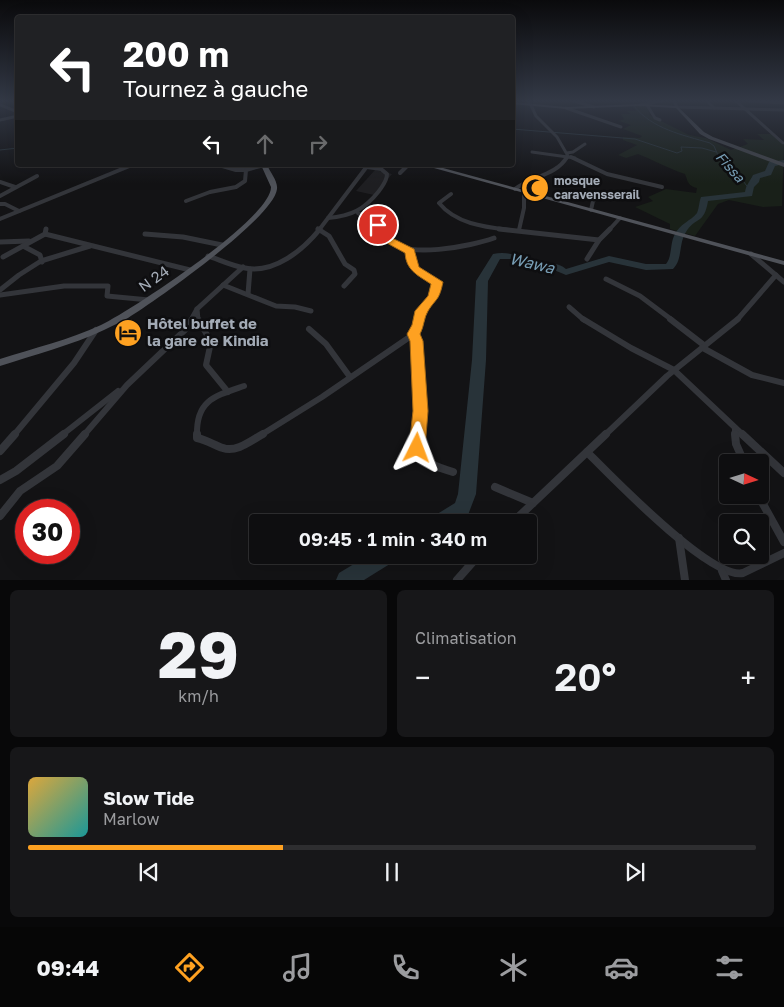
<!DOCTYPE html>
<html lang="fr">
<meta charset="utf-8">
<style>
:root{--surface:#0e0e10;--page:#171719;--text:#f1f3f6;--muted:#9b9c9f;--line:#2e2e30;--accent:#fea121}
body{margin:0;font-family:"Golos Text",sans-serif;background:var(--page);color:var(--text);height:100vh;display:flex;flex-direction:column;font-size:19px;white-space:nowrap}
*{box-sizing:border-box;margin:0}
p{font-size:16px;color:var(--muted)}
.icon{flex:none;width:28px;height:28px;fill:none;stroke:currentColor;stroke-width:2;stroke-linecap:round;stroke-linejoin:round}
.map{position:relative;height:580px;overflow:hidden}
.sheet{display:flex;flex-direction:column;gap:10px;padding:10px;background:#080809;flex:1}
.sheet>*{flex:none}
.guide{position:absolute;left:15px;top:15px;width:500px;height:152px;border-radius:5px;box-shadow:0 5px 20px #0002,0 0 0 1px var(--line);background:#202124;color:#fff;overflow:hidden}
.needle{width:32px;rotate:94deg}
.buttons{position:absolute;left:719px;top:454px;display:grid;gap:10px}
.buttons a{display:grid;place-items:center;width:50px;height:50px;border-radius:5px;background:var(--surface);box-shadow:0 5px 20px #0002,0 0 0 1px var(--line);font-size:25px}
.speed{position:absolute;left:15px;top:499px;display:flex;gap:10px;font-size:25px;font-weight:700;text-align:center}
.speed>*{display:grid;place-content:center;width:65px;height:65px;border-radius:50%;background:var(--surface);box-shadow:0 5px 20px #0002,0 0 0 1px var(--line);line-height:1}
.speed .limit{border:8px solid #d22;background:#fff;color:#111}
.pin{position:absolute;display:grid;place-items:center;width:42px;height:42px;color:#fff;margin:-21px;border:2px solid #fff;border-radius:50%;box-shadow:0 1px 5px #0007}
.me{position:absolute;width:55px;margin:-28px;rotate:3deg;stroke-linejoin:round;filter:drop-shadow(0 0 4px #0008)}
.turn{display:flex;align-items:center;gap:18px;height:105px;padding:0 25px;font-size:22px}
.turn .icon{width:65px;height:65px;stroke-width:2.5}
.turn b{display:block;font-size:35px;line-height:42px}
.lanes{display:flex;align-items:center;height:48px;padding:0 25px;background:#0003;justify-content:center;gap:25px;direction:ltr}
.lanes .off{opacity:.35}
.big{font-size:38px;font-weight:600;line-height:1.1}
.sheet .card{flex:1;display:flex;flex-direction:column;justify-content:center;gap:8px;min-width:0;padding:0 18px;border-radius:8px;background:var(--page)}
.sheet .dial{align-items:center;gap:0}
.dial b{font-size:65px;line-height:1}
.song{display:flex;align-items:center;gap:15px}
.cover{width:60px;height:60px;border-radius:8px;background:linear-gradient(135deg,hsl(40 70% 55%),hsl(180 70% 35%))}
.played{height:5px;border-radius:2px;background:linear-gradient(90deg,var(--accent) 35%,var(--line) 35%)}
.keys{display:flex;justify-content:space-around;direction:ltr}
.heat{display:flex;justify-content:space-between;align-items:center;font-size:28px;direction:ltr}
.sheet .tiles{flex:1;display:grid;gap:10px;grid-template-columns:1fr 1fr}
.card:last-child{grid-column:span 2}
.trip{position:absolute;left:249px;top:514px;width:288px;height:50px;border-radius:5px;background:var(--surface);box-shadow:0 5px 20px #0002,0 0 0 1px var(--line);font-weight:600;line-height:50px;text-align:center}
.menu{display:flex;height:80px;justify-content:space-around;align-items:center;background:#060606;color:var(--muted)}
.menu .icon{width:35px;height:35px}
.menu .current{color:var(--accent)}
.menu b{font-size:22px;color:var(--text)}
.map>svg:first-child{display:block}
</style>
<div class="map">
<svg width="784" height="580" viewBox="0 0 784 580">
<rect width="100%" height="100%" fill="#131315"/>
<polygon fill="#1f1f22" points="375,170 392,174 374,195 356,191"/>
<path fill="#192019" d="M 632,106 L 646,106 L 650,114 L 649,115 L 689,135 L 706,138 L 731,150 L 748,144 L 743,139 L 764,140 L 757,134 L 772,134 L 784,142 L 782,206 L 763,207 L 729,200 L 718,204 L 695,236 L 670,229 L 670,224 L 635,207 L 653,201 L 648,197 L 666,189 L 696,193 L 697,188 C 688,186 688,182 685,174 C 669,169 654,160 638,154 L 626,158 L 618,155 L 637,145 L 623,140 L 623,137 L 640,138 L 642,136 L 623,129 L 631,125 L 619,121 L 624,119 L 621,114 L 631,114 L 626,111 L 636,111 Z"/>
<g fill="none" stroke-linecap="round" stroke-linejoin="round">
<g stroke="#283339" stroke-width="1">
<polyline points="633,101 633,104"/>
<path d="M 634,106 C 652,129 683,135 710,143 L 714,146 L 720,160 L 736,171 L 749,189"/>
<polyline points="512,129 635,139 677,153 682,151 681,147 702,148 716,152"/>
<polyline points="0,150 18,148"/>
</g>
<g fill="#283339" fill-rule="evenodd">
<path d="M 784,160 L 784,164 L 775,166 L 771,175 L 760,178 L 759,182 L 754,187 L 752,196 L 708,201 C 704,225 696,216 686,232 C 678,245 683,259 673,269 L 646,270 L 609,262 L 566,275 L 554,270 L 537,268 L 511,259 L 500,259 L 488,281 L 486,360 L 476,494 L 468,515 L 456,522 L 431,522 L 434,516 L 455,503 L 458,494 L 472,360 L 476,281 L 493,254 C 511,250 523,259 539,262 C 549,264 558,262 566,269 L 609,256 L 646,264 L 666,264 C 672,257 670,245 674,236 C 680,223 691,221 697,213 C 699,209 699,202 701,197 L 745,192 C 746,185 750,181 753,175 L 765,171 L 769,162 Z"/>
<polygon points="369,555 395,555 393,562 364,580 336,580 339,573"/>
</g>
<g stroke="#33353a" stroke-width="3">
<polyline points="529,101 536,116 557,137 568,156 567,158"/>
<polyline points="574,101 594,107"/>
<polyline points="674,101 677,107 784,110"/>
<polyline points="707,101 714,108"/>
<polyline points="736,101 783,143"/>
<polyline points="750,101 784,103"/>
<polyline points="0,105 18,112"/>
<polyline points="640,105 661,101"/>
<polyline points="647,105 655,118 660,120"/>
<polyline points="566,108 621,127"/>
<polyline points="0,120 18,116"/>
<polyline points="532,152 575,158"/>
<polyline points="567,153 573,152 585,144"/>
</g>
<g stroke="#33353a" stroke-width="4">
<polyline points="571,157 607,174 662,187"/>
<polyline points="219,165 236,170 246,170"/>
<polyline points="400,173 408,165"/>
<polyline points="0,182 15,187"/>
<path d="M 515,189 C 531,176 556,176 567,157"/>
<path d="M 451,194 L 439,203 C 456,224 485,227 510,230"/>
<polyline points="0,196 37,176"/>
<polyline points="186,201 210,192 236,187 245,181 246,170 264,165"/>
<polyline points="0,204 5,204 19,211"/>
<polyline points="591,210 593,201 605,192"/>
<polyline points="358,213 383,230"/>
<path d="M 328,218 C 351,216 364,210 379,191 C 383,185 387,181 387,174 L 381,169 L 367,167"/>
<polyline points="0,219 132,165"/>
<polyline points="319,230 368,165"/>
<polyline points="519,230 524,208 524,192"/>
<polyline points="609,230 620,218"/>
</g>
<g stroke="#33353a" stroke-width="5">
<polyline points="318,229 329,236 345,264 354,270 355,274 344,286"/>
<path d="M 382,229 C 384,232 385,236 388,239 C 404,260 472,246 494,238"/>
<polyline points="499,229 599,240"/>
<polyline points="45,234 190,270"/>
<polyline points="145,234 183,237 222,245"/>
<polyline points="0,242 29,241"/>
<polyline points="23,246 40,255 42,262"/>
<path d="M 410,251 L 416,268 L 437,282 C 436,298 421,305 418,320"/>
<polyline points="751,254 784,282"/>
<path d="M 208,256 C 220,260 232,266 245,268 C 274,274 303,250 320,229"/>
<polyline points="3,257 45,234 46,229"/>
<polyline points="587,259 599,240 610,229"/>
<polyline points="606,279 640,296 672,320"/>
<polyline points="223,285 276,306 295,307 311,311"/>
<polyline points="0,290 19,275 41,261 90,246"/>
<polyline points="248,294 250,269"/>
<polyline points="0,295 64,286 108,286 107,296 149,300"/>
<polyline points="569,307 584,320"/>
<polyline points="197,309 198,320"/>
<polyline points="191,320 197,309 243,267"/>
<polyline points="737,320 776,275"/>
</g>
<g stroke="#33353a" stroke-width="6">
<polyline points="198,319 211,342 206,365 228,392"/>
<polyline points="583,319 631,348 674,370 743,435"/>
<polyline points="670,319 705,346"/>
<polyline points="309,329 326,344 350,377"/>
<polyline points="414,334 421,411 418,435"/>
<polyline points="703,348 752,375 784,383"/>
<polyline points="735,428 735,435"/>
<polyline points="14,435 74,363 96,330"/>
<polyline points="62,435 118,391"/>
<polyline points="84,435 127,385 186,329 192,319"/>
<path d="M 197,435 C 196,400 215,396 244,386"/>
<polyline points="261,435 322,397 414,334 418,319"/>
<polyline points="605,435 667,376 738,319"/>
</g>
<g stroke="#33353a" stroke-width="8">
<path d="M 197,434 L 197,438 C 207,440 214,445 223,448 C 236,453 252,440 263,434"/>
<path d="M 419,434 C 415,462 429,464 453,472"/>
<polyline points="735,434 736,444 744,462"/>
<polyline points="742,434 784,473"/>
<polyline points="0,451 15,434"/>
<path d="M 587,452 C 611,476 711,580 743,573 L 784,553"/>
<polyline points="0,480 16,471 64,434"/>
<polyline points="495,487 533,503"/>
<polyline points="758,495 784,542"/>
<polyline points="0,516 20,491 57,466 85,434"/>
<polyline points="513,522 606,434"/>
<polyline points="679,538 685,580"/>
<polyline points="722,571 726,580"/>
<polyline points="457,580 479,555"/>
</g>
<polygon fill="#41444a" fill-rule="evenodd" points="512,102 566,107 640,104 677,106 704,132 713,137 784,163 784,167 709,139 700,134 676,108 640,106 566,109 512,104"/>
<g fill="#4f5259" fill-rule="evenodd">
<path d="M 261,165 L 267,165 C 270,172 278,181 277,189 C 274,218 155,301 128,318 C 121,322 112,326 104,330 C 72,345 34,355 0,366 L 0,359 C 34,348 69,340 101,325 C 132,310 272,218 271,187 Z"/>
<polygon points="423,165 432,165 784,261 784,265"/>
</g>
</g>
<linearGradient id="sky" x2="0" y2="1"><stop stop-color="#0a0a0c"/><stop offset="0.55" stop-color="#333946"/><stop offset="1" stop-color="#333946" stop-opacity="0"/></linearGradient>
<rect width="784" height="183" fill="url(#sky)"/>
<path fill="#fea121" stroke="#a56915" d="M 378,222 L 386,227 L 392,238 L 414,249 L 419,267 L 443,282 C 439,301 437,297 428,311 C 424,317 424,327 420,334 L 423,341 L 428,411 L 425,448 L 423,453 L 417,455 L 412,453 L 409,448 L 413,411 L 410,341 L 407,334 L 412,325 L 415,311 L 428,296 L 431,284 C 417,275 406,270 405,253 L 385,242 L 374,225 Z"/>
<defs>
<g id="mosque-disc" transform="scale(1.4375)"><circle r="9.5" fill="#fea121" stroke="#0e0e10"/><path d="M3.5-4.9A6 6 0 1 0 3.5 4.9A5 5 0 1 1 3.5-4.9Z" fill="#111"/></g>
<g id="hotel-disc" transform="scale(1.4375)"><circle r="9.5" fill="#fea121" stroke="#0e0e10"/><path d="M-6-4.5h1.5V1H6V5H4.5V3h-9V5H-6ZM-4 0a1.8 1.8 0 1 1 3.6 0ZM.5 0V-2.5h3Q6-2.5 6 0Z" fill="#111"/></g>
</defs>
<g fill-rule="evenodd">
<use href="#mosque-disc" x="535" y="188"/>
<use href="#hotel-disc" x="128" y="333"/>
</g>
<g text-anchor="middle" stroke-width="5" stroke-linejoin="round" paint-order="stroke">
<g font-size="12" font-weight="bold" fill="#a3abb6" stroke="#0e0e10" text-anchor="start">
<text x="554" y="185">mosque<tspan x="554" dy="14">caravensserail</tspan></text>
</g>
<g font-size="14" font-style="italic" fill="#779db4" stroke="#0e0e10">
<text transform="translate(730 167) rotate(48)" y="5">Fissa</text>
</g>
<g font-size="15" fill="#a3abb6" stroke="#0e0e10">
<text transform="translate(154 279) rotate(-36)" y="5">N 24</text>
</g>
<g font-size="15" font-weight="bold" fill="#a3abb6" stroke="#0e0e10" text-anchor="start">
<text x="147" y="329">Hôtel buffet de<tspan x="147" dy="17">la gare de Kindia</tspan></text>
</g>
<g font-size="16" font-style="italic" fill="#779db4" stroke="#0e0e10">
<text transform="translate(532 263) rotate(13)" y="6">Wawa</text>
</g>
</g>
</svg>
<div class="buttons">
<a><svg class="needle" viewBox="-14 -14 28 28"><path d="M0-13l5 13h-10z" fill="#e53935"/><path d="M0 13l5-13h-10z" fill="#9b9c9f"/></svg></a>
<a><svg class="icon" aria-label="search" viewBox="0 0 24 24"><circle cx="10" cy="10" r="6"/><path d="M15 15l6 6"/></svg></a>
</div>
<div class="speed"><div class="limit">30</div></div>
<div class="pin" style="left:378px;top:225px;background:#d93025"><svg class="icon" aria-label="arrive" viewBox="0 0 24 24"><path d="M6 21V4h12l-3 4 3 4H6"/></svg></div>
<svg class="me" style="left:417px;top:448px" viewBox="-20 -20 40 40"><path d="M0-17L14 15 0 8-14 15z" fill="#fea121" stroke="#fff" stroke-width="4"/></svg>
<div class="trip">09:45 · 1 min · 340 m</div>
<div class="guide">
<div class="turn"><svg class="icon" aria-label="left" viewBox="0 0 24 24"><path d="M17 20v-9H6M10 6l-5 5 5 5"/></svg><div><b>200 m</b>Tournez à gauche</div></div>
<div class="lanes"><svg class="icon" aria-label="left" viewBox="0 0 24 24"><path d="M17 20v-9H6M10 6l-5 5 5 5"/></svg><svg class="icon off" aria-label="ahead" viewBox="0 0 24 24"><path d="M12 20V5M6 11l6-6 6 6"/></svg><svg class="icon off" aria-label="right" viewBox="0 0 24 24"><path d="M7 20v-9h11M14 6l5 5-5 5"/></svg></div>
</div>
</div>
<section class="sheet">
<div class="tiles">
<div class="card dial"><b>29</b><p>km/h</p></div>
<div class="card"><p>Climatisation</p>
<div class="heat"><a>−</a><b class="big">20°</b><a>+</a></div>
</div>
<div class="card">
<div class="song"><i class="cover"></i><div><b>Slow Tide</b><p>Marlow</p></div></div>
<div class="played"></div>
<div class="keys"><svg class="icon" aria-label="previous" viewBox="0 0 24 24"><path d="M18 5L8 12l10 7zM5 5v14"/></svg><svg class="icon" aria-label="pause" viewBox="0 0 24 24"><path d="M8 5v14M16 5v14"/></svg><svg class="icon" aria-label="next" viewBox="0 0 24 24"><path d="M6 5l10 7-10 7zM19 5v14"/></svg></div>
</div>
</div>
</section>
<nav class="menu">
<b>09:44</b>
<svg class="icon current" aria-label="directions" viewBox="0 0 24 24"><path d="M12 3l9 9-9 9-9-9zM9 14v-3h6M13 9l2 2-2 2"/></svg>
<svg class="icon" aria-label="music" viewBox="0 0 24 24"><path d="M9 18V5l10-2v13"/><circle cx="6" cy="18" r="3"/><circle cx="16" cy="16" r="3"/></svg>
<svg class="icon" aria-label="phone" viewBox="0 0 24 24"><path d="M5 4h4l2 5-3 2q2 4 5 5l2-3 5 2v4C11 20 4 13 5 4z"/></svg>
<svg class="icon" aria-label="climate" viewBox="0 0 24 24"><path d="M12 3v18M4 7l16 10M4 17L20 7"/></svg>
<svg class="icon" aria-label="car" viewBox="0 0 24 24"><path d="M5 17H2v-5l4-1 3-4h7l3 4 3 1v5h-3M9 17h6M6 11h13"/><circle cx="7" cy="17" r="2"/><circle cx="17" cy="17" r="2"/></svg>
<svg class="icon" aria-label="filters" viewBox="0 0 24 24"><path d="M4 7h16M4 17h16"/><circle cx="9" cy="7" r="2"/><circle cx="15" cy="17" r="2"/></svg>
</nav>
